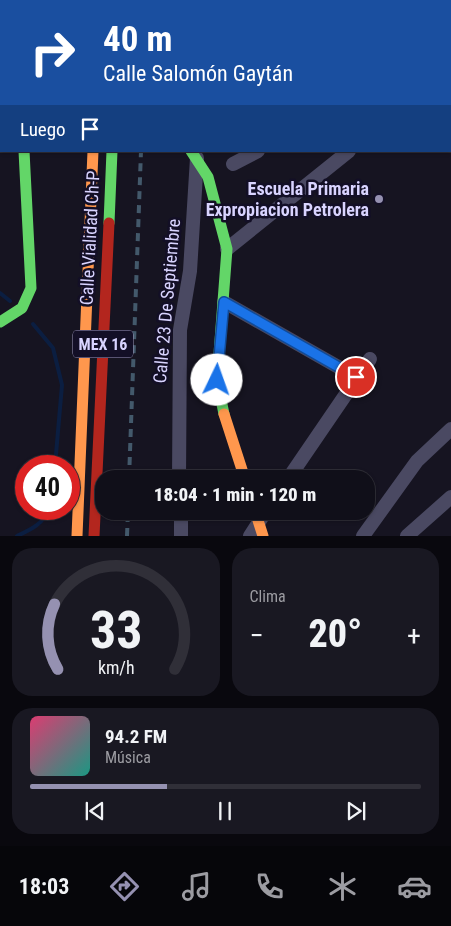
<!DOCTYPE html>
<html lang="es">
<meta charset="utf-8">
<style>
:root{--surface:#100f19;--page:#191822;--text:#f1f3f6;--muted:#9c9ca2;--line:#302f38;--accent:#9591b1}
body{margin:0;font-family:"Roboto Condensed",sans-serif;background:var(--page);color:var(--text);height:100vh;display:flex;flex-direction:column;font-size:19px;white-space:nowrap}
*{box-sizing:border-box;margin:0}
p{font-size:16px;color:var(--muted)}
.icon{flex:none;width:28px;height:28px;fill:none;stroke:currentColor;stroke-width:2;stroke-linecap:round;stroke-linejoin:round}
.map{position:relative;height:536px;overflow:hidden}
.details{display:flex;flex-direction:column;gap:12px;padding:12px;background:#09080e;flex:1}
.details>*{flex:none}
.guide{position:absolute;left:0px;top:0px;width:451px;height:152px;box-shadow:0 1px 4px #0004,0 0 0 1px var(--line);background:#1a4fa0;color:#fff;overflow:hidden}
.speed{position:absolute;left:15px;top:455px;display:flex;gap:10px;font-size:25px;font-weight:700;text-align:center}
.speed>*{display:grid;place-content:center;width:65px;height:65px;border-radius:50%;background:var(--surface);box-shadow:0 1px 4px #0004,0 0 0 1px var(--line);line-height:1}
.speed .limit{border:8px solid #d22;background:#fff;color:#111}
.pin{position:absolute;display:grid;place-items:center;width:42px;height:42px;color:#fff;margin:-21px;border:2px solid #fff;border-radius:50%;box-shadow:0 1px 5px #0007}
.me{position:absolute;width:55px;margin:-28px;rotate:3deg;stroke-linejoin:round;filter:drop-shadow(0 0 4px #0008)}
.turn{display:flex;align-items:center;gap:18px;height:105px;padding:0 20px;font-size:22px}
.turn .icon{width:65px;height:65px;stroke-width:2.5}
.turn b{display:block;font-size:35px;line-height:42px}
.then{display:flex;align-items:center;height:48px;padding:0 20px;background:#0003;gap:10px;font-size:19px}
.big{font-size:38px;font-weight:800;line-height:1.1}
.details .card{flex:1;display:flex;flex-direction:column;justify-content:center;gap:8px;min-width:0;padding:0 18px;border-radius:20px;background:var(--page)}
.details .dial{align-items:center;gap:0}
.dial svg{height:130px;overflow:visible;fill:none;stroke:var(--line);stroke-width:7;stroke-linecap:round;text-anchor:middle}
.dial text{fill:var(--text);stroke:none}
.song{display:flex;align-items:center;gap:15px}
.cover{width:60px;height:60px;border-radius:8px;background:linear-gradient(135deg,hsl(340 70% 55%),hsl(170 70% 35%))}
.played{height:5px;border-radius:2px;background:linear-gradient(90deg,var(--accent) 35%,var(--line) 35%)}
.keys{display:flex;justify-content:space-around;direction:ltr}
.heat{display:flex;justify-content:space-between;align-items:center;font-size:28px;direction:ltr}
.details .tiles{flex:1;display:grid;gap:12px;grid-template-columns:1fr 1fr}
.card:last-child{grid-column:span 2}
.trip{position:absolute;left:95px;top:470px;width:280px;height:50px;border-radius:20px;background:var(--surface);box-shadow:0 1px 4px #0004,0 0 0 1px var(--line);font-weight:800;line-height:50px;text-align:center}
.dock{display:flex;height:80px;justify-content:space-around;align-items:center;background:#06060a;color:var(--muted)}
.dock .icon{width:35px;height:35px}
.dock .on{color:var(--accent)}
.dock b{font-size:22px;color:var(--text)}
.map>svg:first-child{display:block}
</style>
<div class="map">
<svg width="451" height="536" viewBox="0 0 451 536">
<rect width="100%" height="100%" fill="#161421"/>
<g fill="none" stroke-linecap="round" stroke-linejoin="round">
<g stroke="#0b1e41" stroke-width="4">
<polyline points="0,293 10,301"/>
<polyline points="33,324 53,348 62,385 55,466"/>
<path d="M 17,536 C 30,530 44,524 48,509"/>
</g>
<g stroke="#4a4962" stroke-width="14">
<polyline points="175,0 176,1"/>
<polyline points="238,0 239,1"/>
<polyline points="324,0 325,1"/>
<polyline points="382,0 382,1"/>
<polyline points="450,59 451,59"/>
<polyline points="233,164 258,151"/>
<polyline points="227,249 349,151"/>
<polyline points="224,302 356,377"/>
<polyline points="179,479 180,330 190,271 197,158"/>
<polyline points="288,479 370,359"/>
<polyline points="181,511 181,536"/>
<polyline points="250,536 266,511"/>
<polyline points="363,536 417,461 451,429"/>
<polyline points="407,536 451,497"/>
</g>
<g stroke="#63d668" stroke-width="11">
<polyline points="191,151 208,177 227,249 217,380 224,414"/>
<polyline points="109,223 112,151"/>
<polyline points="0,322 22,308 31,288 24,151"/>
</g>
<g stroke="#ff974d" stroke-width="11">
<polyline points="15,0 15,1"/>
<polyline points="90,0 90,1"/>
<polyline points="224,414 245,479"/>
<polyline points="255,511 263,536"/>
<polyline points="77,536 93,151"/>
</g>
<polyline stroke="#b3261e" stroke-width="11" points="94,536 109,223"/>
<g stroke="#43596b" stroke-width="4" stroke-dasharray="8 6" stroke-linecap="butt">
<polyline points="130,0 130,1"/>
<polyline points="129,479 141,151"/>
<polyline points="127,536 128,511"/>
</g>
</g>
<g fill="none" stroke-linecap="round" stroke-linejoin="round">
<g stroke="#114b97" stroke-width="12">
<polyline id="route" points="217,380 224,302 356,377"/>
</g>
<use href="#route" stroke="#1a73e8" stroke-width="9"/>
</g>
<circle fill="#9591b1" stroke="#130f26" stroke-width="2" cx="379" cy="199" r="5"/>
<g text-anchor="middle" stroke-width="5" stroke-linejoin="round" paint-order="stroke">
<rect fill="#130f26" stroke="#9e99be" stroke-width="1" x="73" y="330.5" width="60" height="27" rx="4"/>
<g font-size="16" font-weight="bold" fill="#d9d4ff">
<text x="103" y="350">MEX 16</text>
</g>
<g font-size="18" font-weight="bold" fill="#d9d4ff" stroke="#130f26" text-anchor="end">
<text x="369" y="195">Escuela Primaria<tspan x="369" dy="21">Expropiacion Petrolera</tspan></text>
</g>
<g font-size="18" fill="#d9d4ff" stroke="#130f26">
<text transform="translate(90 238) rotate(-87)" y="6">Calle Vialidad Ch-P</text>
<text transform="translate(167 301) rotate(-85)" y="6">Calle 23 De Septiembre</text>
</g>
</g>
</svg>
<div class="speed"><div class="limit">40</div></div>
<div class="pin" style="left:356px;top:377px;background:#d93025"><svg class="icon" aria-label="arrive" viewBox="0 0 24 24"><path d="M6 21V4h12l-3 4 3 4H6"/></svg></div>
<svg class="me" style="left:217px;top:380px" viewBox="-20 -20 40 40"><circle r="19" fill="#fff"/><path d="M0-13L10 11 0 6-10 11z" fill="#1a73e8"/></svg>
<div class="trip">18:04 · 1 min · 120 m</div>
<div class="guide">
<div class="turn"><svg class="icon" aria-label="right" viewBox="0 0 24 24"><path d="M7 20v-9h11M14 6l5 5-5 5"/></svg><div><b>40 m</b>Calle Salomón Gaytán</div></div>
<div class="then">Luego<svg class="icon" aria-label="arrive" viewBox="0 0 24 24"><path d="M6 21V4h12l-3 4 3 4H6"/></svg></div>
</div>
</div>
<section class="details">
<div class="tiles">
<div class="card dial"><svg viewBox="0 0 100 80">
<path d="M14 69A42 42 0 1 1 86 69"/>
<path d="M14 69A42 42 0 0 1 12 29" stroke="#9591b1"/>
<text x="50" y="56" font-size="32" font-weight="700">33</text>
<text x="50" y="72" font-size="11">km/h</text>
</svg></div>
<div class="card"><p>Clima</p>
<div class="heat"><a>−</a><b class="big">20°</b><a>+</a></div>
</div>
<div class="card">
<div class="song"><i class="cover"></i><div><b>94.2 FM</b><p>Música</p></div></div>
<div class="played"></div>
<div class="keys"><svg class="icon" aria-label="previous" viewBox="0 0 24 24"><path d="M18 5L8 12l10 7zM5 5v14"/></svg><svg class="icon" aria-label="pause" viewBox="0 0 24 24"><path d="M8 5v14M16 5v14"/></svg><svg class="icon" aria-label="next" viewBox="0 0 24 24"><path d="M6 5l10 7-10 7zM19 5v14"/></svg></div>
</div>
</div>
</section>
<nav class="dock">
<b>18:03</b>
<svg class="icon on" aria-label="directions" viewBox="0 0 24 24"><path d="M12 3l9 9-9 9-9-9zM9 14v-3h6M13 9l2 2-2 2"/></svg>
<svg class="icon" aria-label="music" viewBox="0 0 24 24"><path d="M9 18V5l10-2v13"/><circle cx="6" cy="18" r="3"/><circle cx="16" cy="16" r="3"/></svg>
<svg class="icon" aria-label="phone" viewBox="0 0 24 24"><path d="M5 4h4l2 5-3 2q2 4 5 5l2-3 5 2v4C11 20 4 13 5 4z"/></svg>
<svg class="icon" aria-label="climate" viewBox="0 0 24 24"><path d="M12 3v18M4 7l16 10M4 17L20 7"/></svg>
<svg class="icon" aria-label="car" viewBox="0 0 24 24"><path d="M5 17H2v-5l4-1 3-4h7l3 4 3 1v5h-3M9 17h6M6 11h13"/><circle cx="7" cy="17" r="2"/><circle cx="17" cy="17" r="2"/></svg>
</nav>
